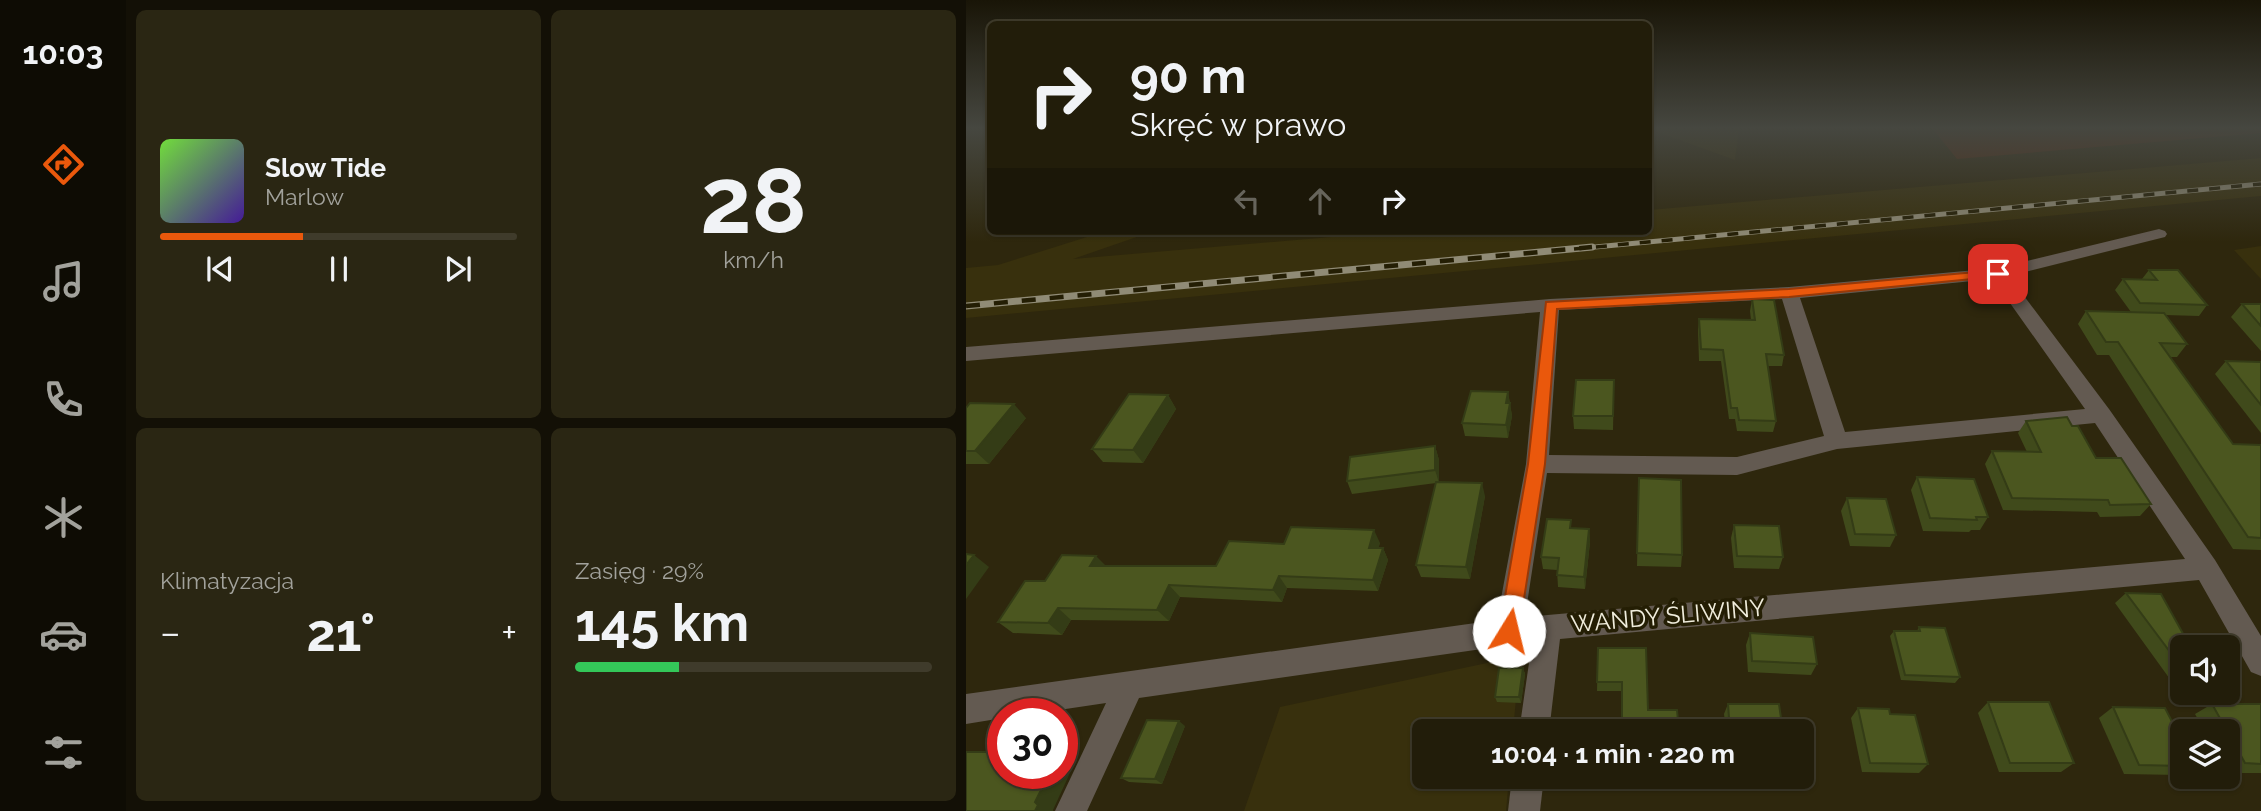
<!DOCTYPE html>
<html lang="pl">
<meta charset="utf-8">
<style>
:root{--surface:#221d0a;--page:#2a2613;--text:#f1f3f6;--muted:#a2a29c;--line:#3f3b2b;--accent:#ea580c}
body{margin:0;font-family:Raleway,sans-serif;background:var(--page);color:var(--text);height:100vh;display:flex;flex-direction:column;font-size:26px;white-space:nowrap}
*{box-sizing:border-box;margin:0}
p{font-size:23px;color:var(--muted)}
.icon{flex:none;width:38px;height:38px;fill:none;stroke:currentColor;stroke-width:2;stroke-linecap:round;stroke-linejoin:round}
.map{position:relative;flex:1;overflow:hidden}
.details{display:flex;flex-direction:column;gap:10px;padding:10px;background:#131006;width:840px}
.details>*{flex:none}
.guide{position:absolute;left:21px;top:21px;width:665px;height:214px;border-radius:10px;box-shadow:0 2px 5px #0004,0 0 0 2px var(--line);background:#221d0a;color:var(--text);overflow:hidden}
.controls{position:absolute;left:1204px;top:635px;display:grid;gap:14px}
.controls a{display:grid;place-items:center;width:70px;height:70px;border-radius:10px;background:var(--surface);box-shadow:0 2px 5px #0004,0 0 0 2px var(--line);font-size:35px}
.speed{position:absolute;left:21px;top:698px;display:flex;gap:14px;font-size:35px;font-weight:700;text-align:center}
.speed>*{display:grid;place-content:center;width:91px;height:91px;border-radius:50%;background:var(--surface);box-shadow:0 2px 5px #0004,0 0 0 2px var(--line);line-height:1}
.speed .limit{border:10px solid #d22;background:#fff;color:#111}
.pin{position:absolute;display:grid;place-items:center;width:60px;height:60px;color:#fff;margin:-30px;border-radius:14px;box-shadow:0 4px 10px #0006}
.me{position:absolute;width:77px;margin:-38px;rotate:9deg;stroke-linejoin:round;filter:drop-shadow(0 0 5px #0008)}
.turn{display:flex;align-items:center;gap:24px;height:147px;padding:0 28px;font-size:32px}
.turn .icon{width:91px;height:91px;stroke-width:2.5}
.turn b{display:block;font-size:49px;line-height:60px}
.lanes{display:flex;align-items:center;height:66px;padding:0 28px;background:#0003;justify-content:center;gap:35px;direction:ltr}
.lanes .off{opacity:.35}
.big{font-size:52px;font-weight:700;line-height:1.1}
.details .card{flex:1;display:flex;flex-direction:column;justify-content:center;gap:10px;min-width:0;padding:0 24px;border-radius:10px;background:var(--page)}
.details .dial{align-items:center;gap:0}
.dial b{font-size:91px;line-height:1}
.song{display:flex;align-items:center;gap:21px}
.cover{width:84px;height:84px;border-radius:10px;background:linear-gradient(135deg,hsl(100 70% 55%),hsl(260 70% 35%))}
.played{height:7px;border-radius:4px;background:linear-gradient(90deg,var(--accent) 40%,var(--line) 40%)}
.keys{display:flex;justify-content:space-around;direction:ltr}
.heat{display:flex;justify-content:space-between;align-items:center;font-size:38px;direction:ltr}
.charge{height:10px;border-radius:5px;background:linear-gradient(90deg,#34c759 29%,var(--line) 0)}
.details .tiles{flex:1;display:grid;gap:10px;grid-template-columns:repeat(2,1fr)}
.trip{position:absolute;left:446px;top:719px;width:402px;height:70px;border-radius:10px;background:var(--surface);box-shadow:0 2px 5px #0004,0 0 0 2px var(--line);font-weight:700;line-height:70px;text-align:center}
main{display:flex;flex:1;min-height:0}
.tab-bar{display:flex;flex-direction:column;width:126px;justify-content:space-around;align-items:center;background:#0e0c04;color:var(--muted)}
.tab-bar .icon{width:49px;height:49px}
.tab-bar .selected{color:var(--accent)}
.tab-bar b{font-size:32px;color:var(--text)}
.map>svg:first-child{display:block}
</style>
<main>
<nav class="tab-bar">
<b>10:03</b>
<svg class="icon selected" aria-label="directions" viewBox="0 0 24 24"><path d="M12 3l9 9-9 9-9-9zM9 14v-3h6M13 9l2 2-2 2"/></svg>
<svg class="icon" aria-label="music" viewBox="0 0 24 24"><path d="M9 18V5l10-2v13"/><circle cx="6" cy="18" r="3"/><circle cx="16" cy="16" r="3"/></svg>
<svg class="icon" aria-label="phone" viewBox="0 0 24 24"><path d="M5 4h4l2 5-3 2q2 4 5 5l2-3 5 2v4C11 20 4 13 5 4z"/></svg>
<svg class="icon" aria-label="climate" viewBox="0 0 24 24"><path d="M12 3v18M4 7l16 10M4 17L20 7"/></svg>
<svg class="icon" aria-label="car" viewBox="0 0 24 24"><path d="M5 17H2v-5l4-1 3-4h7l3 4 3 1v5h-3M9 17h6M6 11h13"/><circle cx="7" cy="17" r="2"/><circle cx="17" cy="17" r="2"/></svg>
<svg class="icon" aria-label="filters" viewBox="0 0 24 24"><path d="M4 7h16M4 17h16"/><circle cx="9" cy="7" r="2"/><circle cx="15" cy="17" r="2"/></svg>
</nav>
<section class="details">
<div class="tiles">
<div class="card">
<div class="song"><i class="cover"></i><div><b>Slow Tide</b><p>Marlow</p></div></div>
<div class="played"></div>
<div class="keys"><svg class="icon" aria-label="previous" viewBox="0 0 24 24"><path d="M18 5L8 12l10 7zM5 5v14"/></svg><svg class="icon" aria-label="pause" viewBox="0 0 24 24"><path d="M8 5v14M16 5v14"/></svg><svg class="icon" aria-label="next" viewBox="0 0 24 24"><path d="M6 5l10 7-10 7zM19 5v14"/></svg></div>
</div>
<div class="card dial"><b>28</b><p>km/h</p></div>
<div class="card"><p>Klimatyzacja</p>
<div class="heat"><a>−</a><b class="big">21°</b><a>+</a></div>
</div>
<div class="card"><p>Zasięg · 29%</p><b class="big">145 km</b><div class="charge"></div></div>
</div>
</section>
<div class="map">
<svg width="1295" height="811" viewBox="0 0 1295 811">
<rect width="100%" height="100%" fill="#2e270d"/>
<g fill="#38300d">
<polygon points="683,128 773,128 769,160 683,129"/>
<polygon points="1295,158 1295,196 0,318 0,268 32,265 140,231 188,231 107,259 435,231 682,231 683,210"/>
<polygon points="1295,246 1295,279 1268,250"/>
<polygon points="554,656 547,731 458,732 458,777 543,777 540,811 278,811 314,707"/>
</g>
<polygon fill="#50260e" points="966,128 1295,128 1295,133 991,159"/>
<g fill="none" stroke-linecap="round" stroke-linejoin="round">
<g fill="#635a51" fill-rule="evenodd">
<path d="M 1193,229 L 1199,231 L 1201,234 L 1199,237 L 1043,276 L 1143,409 L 1249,560 L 1295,636 L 1295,676 L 1285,672 L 1233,580 L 594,639 L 583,732 L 553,732 L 566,642 L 173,698 L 121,811 L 89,811 L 140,703 L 66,714 L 37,714 L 37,718 L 0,724 L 0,694 L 531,620 L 560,464 L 574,312 L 0,361 L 0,347 L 584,299 L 823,287 L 1032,268 ZM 1027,279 L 1119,409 L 879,432 L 834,298 ZM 816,299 L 858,436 L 771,457 L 583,455 L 593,310 ZM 1129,423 L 1219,559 L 559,617 L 581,473 L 771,475 L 871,449 Z"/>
<polygon points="546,777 578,777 574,811 542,811"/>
</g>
<g stroke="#908b76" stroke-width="5">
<polyline id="rail-far1" points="608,249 1295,184"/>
</g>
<g stroke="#908b76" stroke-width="7">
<polyline id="rail" points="0,306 626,247"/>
</g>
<use href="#rail-far1" stroke="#241e04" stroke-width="3.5" stroke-dasharray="11" stroke-linecap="butt"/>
<use href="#rail" stroke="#241e04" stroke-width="4.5" stroke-dasharray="14" stroke-linecap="butt"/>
</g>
<g fill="#404a1b">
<polygon points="1183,270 1241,305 1233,316 1199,315 1221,344 1211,357 1204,357 1267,444 1295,445 1295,550 1267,549 1143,355 1131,355 1112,324 1120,311 1165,312 1149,290 1157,279 1176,279"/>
<polygon points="786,299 818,355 816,366 802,366 810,421 807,432 771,431 769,419 763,419 755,361 733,361 732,330 733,319 785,320 784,311"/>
<polygon points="1276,304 1295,304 1295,351 1265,317"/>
<polygon points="1260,361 1295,362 1295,433 1249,374"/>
<polygon points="648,380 647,430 608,429 607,416"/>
<polygon points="542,392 546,416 542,438 499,436 496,423"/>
<polygon points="202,395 210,409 177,463 137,462 126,449"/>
<polygon points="0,408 60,418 23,464 0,464"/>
<polygon points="1060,421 1106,426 1130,458 1185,504 1174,516 1134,517 1131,512 1037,510 1019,464 1026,451 1061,452 1052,433"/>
<polygon points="469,446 473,460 473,482 519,496 504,579 455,577 450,565 470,483 386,494 381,481"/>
<polygon points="951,477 1022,517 1014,530 1005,530 1003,532 957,531 945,490"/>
<polygon points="673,478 716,555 715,567 671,566"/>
<polygon points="881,498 930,535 924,547 884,546 875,511"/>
<polygon points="768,525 817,557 813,569 768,568 765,538"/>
<polygon points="605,528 623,529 624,542 619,589 592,587 591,570 577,569 575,557"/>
<polygon points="414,543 412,548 417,548 422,560 412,591 321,588 316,602 214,597 203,621 105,620 96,635 47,633 32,622 79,581 141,566 250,566 318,544"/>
<polygon points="1160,593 1216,648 1216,693 1229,693 1219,700 1149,603"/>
<polygon points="953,627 994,677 989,683 935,680 924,636 928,631 951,631"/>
<polygon points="784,633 851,664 845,675 782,672 780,645"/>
<polygon points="632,648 682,710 713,732 656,691 631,691"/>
<polygon points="557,668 559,674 555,703 531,702 529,697"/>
<polygon points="1022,702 1108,763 1095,772 1033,772 1012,713"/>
<polygon points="762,704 817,732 760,732 758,714"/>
<polygon points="1246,704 1295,704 1295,773 1262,773 1262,732 1239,732 1229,714"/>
<polygon points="1147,707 1216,741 1216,772 1212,775 1158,774 1133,718"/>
<polygon points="892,708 962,764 953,773 896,772 885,718"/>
<polygon points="219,726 196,784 163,782 155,778"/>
<polygon points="655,777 687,782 686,789 655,789"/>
</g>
<g fill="#343c16">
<polygon points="542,392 546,416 542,438 540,425 540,403"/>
<polygon points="202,395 210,409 177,463 167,450"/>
<polygon points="48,404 60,418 23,464 9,451"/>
<polygon points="469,446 473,460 473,483 469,470"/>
<polygon points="516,483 519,496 504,579 500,567"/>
<polygon points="623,529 624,542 619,589 618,577"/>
<polygon points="408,530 414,543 409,560 403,548"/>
<polygon points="417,548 422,560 412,591 407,580"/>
<polygon points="8,555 23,567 0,599 0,565"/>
<polygon points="130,556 142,568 124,566"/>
<polygon points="313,576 321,588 316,602 307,590"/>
<polygon points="203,585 214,597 203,621 191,610"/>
<polygon points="92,608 105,620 96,635 82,623"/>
<polygon points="557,668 559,674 555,703 553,697"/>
<polygon points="213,721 219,726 196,784 189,779"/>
<polygon points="96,754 109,762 87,810 87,811 69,811 69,802 83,774 96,774"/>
</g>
<g fill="#4b561f" stroke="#343c16" stroke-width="2">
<polygon points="1183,270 1212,270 1241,305 1174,303 1157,279 1191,280"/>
<polygon points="786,299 808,300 818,355 800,354 810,421 773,420 771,408 765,408 757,350 735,349 733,319 789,320"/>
<polygon points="1276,304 1295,304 1295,326"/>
<polygon points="1120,311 1198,313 1221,344 1194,343 1267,444 1295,445 1295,538 1282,537 1152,342 1140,342"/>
<polygon points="1260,361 1295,362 1295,405"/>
<polygon points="610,380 648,380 647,416 607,416"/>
<polygon points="505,391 542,392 540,403 544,403 540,425 496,423"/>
<polygon points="163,394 202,395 167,450 126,449"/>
<polygon points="4,403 48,404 9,451 0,451 0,408"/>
<polygon points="1101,417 1106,426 1112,426 1130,458 1155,458 1185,504 1144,505 1142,500 1046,498 1026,451 1075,452 1060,421"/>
<polygon points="469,446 469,470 381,481 384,457"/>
<polygon points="951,477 1008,479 1022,517 1010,517 1011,520 964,518"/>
<polygon points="673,478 715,480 716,555 671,553"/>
<polygon points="470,482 516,483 500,567 450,565"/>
<polygon points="881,498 920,499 930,535 889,534"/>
<polygon points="581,519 605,520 604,528 623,529 618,577 591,575 593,558 575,557"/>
<polygon points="768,525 813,526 817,557 771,556"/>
<polygon points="325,527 408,530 403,548 417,548 407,580 313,576 307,590 203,585 191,610 92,608 82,623 32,622 59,581 79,581 96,555 130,556 124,566 250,566 263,541 318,544"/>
<polygon points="0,554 8,555 0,565"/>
<polygon points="1160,593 1195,594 1225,648 1216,648 1216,668"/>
<polygon points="953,627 979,628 994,677 939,675 928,631 954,631"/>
<polygon points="784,633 847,637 851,664 786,661"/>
<polygon points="632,648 680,648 682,710 711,710 713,732 656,732 656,682 631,682"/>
<polygon points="533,668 557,668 553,697 529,697"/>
<polygon points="1022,702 1083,702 1108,763 1044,763"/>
<polygon points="762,704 813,704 817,732 764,732"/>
<polygon points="1246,704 1295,704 1295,764 1279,763"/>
<polygon points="1147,707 1199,708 1216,741 1216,766 1173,765"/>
<polygon points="892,708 923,709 924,714 949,715 962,764 904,763"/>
<polygon points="181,720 213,721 189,779 155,778"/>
<polygon points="0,752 37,752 37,774 83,774 69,802 72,805 69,811 0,811"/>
<polygon points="656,777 687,777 687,782 656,781"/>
</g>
<linearGradient id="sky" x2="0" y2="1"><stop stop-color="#191507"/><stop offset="0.53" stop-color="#464740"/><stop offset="1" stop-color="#464740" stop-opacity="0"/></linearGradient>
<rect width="1295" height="242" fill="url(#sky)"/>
<polygon fill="#ea580c" stroke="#983908" stroke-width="2" points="1032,270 1039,274 1037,276 823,297 591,309 579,464 553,631 550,638 543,641 536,638 533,631 562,464 580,302 823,289"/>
<g text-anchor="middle" stroke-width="7" stroke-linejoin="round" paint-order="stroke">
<g font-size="24" fill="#f0eddd" stroke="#241e04">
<text transform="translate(702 616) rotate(-5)" y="8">WANDY ŚLIWINY</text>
</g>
</g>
</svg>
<div class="controls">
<a><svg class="icon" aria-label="sound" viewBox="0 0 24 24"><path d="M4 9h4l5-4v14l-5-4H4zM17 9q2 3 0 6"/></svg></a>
<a><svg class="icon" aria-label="layers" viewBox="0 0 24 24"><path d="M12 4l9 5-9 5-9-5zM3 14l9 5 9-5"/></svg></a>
</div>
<div class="speed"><div class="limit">30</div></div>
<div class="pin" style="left:1032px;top:274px;background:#d93025"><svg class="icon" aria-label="arrive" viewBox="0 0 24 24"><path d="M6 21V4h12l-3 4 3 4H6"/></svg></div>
<svg class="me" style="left:543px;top:631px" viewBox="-20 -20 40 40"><circle r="19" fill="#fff"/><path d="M0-13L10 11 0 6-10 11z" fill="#ea580c"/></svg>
<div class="trip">10:04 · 1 min · 220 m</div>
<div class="guide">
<div class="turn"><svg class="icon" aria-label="right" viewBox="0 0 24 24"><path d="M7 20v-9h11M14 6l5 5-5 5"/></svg><div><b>90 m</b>Skręć w prawo</div></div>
<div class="lanes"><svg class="icon off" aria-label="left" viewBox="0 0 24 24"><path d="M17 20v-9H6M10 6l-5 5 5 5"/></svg><svg class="icon off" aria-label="ahead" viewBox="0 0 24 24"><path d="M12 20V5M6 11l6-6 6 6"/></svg><svg class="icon" aria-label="right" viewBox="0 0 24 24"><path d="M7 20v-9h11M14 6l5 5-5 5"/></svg></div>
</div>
</div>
</main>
